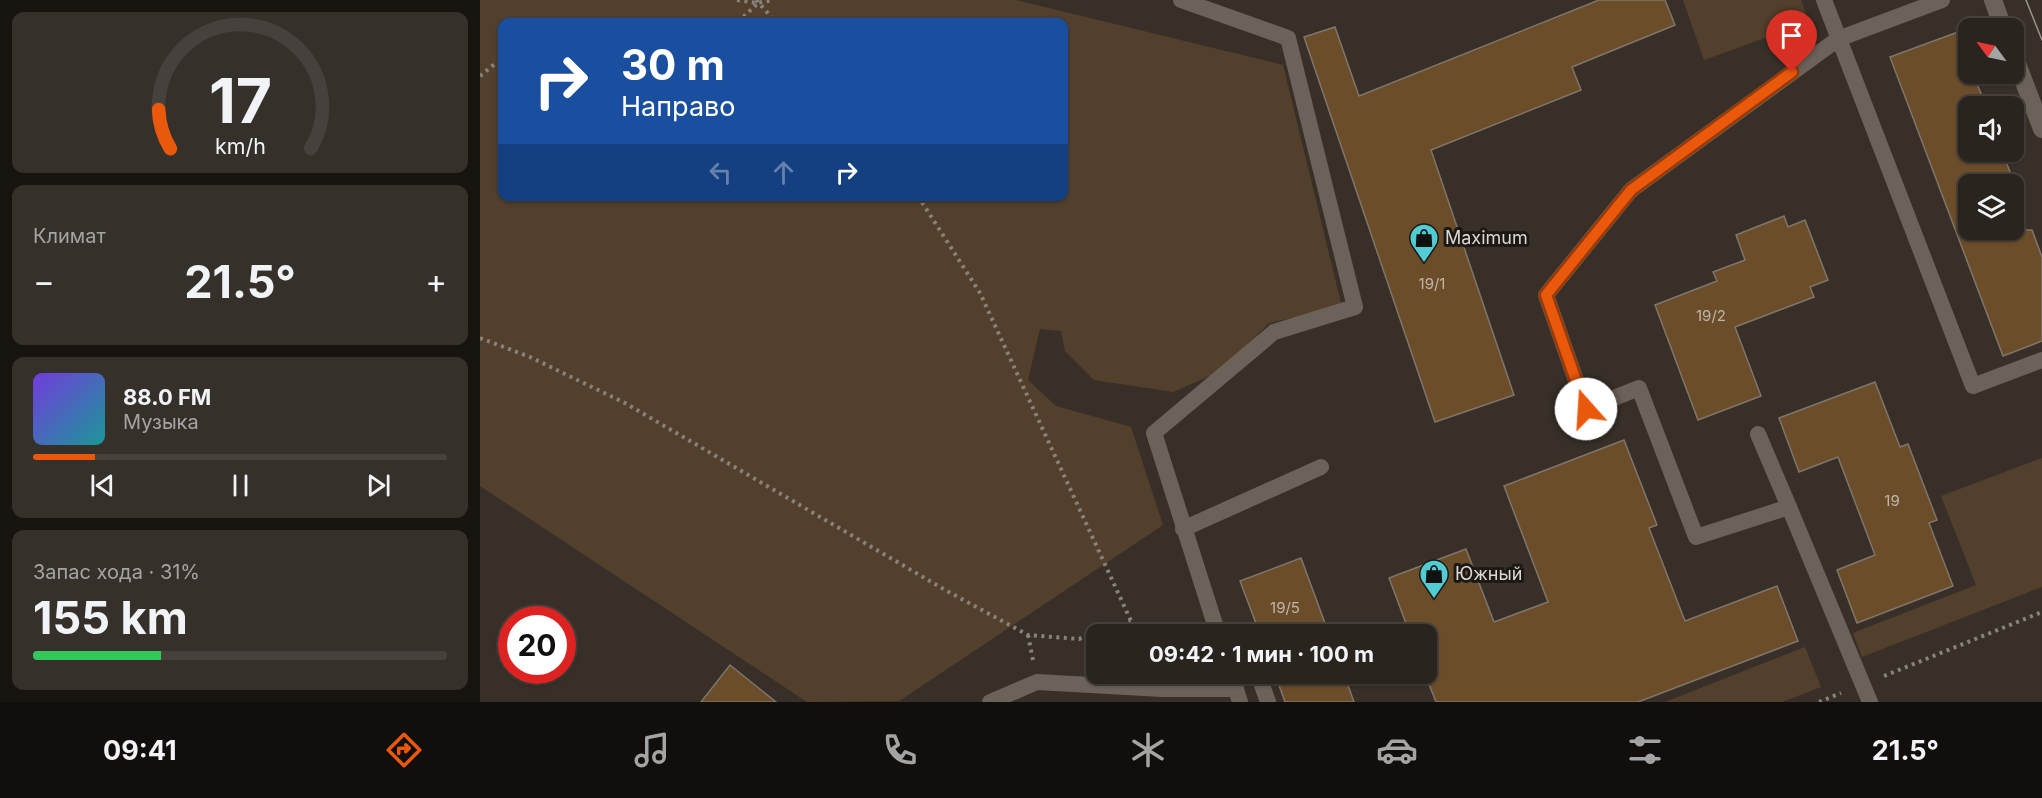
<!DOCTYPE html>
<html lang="ru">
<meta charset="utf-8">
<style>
:root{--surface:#2a241e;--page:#36302b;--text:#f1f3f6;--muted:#a5a4a4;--line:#46413c;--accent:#ea580c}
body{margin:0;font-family:Inter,sans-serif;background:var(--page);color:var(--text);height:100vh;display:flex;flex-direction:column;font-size:22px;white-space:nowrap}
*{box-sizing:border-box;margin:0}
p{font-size:20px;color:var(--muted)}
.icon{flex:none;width:33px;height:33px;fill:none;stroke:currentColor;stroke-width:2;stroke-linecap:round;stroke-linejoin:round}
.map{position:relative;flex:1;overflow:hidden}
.drawer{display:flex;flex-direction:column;gap:12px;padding:12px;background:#171410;width:480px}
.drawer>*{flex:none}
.top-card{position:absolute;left:18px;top:18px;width:570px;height:183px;border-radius:12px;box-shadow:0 2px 4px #0004,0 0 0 2px var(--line);background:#1a4fa0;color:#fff;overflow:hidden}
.needle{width:39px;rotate:303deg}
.buttons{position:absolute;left:1478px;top:18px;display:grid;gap:12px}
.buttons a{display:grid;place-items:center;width:66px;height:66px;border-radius:12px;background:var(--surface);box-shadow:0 2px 4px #0004,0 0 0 2px var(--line);font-size:30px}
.speed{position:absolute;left:18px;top:606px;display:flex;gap:12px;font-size:30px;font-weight:700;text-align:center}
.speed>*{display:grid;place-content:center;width:78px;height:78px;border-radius:50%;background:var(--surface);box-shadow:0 2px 4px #0004,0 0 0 2px var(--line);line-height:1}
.speed .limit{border:9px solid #d22;background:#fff;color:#111}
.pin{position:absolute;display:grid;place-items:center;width:51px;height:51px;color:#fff;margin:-62px -26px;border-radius:50% 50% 50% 0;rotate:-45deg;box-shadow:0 0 6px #0007}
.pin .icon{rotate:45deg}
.me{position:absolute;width:66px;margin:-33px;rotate:341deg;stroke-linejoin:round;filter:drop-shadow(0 0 4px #0008)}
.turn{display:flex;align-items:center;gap:21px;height:126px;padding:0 24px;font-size:27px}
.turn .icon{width:78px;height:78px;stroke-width:2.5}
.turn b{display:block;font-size:42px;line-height:51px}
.lanes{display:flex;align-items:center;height:57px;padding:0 24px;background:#0003;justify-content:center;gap:30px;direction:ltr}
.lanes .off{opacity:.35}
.big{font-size:45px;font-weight:700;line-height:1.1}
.drawer .widget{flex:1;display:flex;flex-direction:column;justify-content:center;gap:9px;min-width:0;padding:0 21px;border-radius:12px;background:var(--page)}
.drawer .dial{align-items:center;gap:0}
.dial svg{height:156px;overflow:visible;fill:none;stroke:var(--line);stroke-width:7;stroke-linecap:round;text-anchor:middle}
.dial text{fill:var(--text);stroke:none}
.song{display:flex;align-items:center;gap:18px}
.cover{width:72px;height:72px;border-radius:9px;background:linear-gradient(135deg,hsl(260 70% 55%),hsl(180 70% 35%))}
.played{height:6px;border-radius:3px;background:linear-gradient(90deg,var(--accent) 15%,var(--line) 15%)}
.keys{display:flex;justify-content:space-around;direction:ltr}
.heat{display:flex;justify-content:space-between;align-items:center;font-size:33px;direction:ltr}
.charge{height:9px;border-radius:4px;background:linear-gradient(90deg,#34c759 31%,var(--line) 0)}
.trip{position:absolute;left:606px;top:624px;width:351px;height:60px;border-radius:12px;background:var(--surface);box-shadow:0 2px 4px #0004,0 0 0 2px var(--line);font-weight:700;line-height:60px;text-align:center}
.dock{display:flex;height:96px;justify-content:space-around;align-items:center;background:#110e0c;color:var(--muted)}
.dock .icon{width:42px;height:42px}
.dock .current{color:var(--accent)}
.dock b{font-size:27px;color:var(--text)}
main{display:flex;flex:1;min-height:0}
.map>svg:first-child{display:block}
</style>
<main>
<section class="drawer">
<div class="widget dial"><svg viewBox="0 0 100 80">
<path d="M14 69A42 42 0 1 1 86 69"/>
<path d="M14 69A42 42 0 0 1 8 49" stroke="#ea580c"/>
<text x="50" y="56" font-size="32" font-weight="700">17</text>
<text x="50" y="72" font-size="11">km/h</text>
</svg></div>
<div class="widget"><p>Климат</p>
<div class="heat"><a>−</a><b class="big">21.5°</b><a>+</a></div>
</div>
<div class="widget">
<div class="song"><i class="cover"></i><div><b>88.0 FM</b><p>Музыка</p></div></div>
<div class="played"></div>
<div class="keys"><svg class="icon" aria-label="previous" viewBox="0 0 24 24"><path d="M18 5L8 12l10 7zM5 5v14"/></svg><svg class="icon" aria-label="pause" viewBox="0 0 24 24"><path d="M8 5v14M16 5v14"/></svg><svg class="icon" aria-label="next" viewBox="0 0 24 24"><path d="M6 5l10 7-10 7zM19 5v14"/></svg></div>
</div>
<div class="widget"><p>Запас хода · 31%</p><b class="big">155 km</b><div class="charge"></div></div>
</section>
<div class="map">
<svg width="1562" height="702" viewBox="0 0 1562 702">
<rect width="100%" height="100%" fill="#383028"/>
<g fill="#53402c" fill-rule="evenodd">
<path d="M 0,0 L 536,0 L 803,65 L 862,307 L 789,323 L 741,371 L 693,392 L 614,380 L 585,351 L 581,331 L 560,329 L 548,380 L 576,406 L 651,427 L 683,525 L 419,701 L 327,702 L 0,486 ZM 22,22 L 584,22 L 584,196 L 22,196 Z"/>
<polygon points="1203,0 1321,0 1329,22 1224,60"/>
<polygon points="1562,458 1562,587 1382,657 1373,633 1496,585 1461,496"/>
<polygon points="1325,647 1341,687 1302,702 1185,702"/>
</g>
<g fill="#6c4d2a" stroke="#7e756b" stroke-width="1.5">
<polygon points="1119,0 1185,0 1195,25 1092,67 1101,90 951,150 1034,395 955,422 824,37 855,27 879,96"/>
<polygon points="1478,32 1488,60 1488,74 1493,74 1506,106 1488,106 1488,152 1522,152 1535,184 1488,184 1488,230 1552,230 1562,257 1562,341 1523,356 1410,57"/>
<polygon points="1304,216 1308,227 1325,220 1348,280 1330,287 1334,297 1255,327 1281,396 1218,420 1175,305 1237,281 1233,272 1265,260 1256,235"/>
<polygon points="1395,382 1420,447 1428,444 1457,520 1449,523 1473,586 1377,623 1357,570 1395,555 1358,457 1319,472 1299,418"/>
<polygon points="1144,440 1177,525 1169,528 1205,621 1297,586 1318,641 1158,702 956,702 945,674 946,634 930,634 909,578 986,549 1014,622 1068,602 1024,486"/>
<polygon points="821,558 849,634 780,634 760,581"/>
<polygon points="250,665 296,702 221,702"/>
<polygon points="795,674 864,674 874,702 805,702"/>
</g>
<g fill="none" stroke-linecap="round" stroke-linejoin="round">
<g stroke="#88827b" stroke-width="4" stroke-dasharray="3 4.5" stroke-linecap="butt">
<polyline points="257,0 277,3 294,0"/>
<polyline points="276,0 296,22"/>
<polyline points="65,22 70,18 116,22"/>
<polyline points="258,22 277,4"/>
<polyline points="0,76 22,58"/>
<polyline points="438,196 500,293 657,634"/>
<polyline points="0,338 50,357 145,403 467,591 548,635 599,639 651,622"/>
<polyline points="548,635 553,660"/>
<polyline points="1404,676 1562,612"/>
<polyline points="1339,702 1361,693"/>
</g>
<g stroke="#6b6259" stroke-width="16">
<polyline points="701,0 808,38 875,307 794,332 674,433 738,634"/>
<polyline points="1344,0 1493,386 1562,360"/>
<polyline points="1278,434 1309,507"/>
<polyline points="703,529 841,467"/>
<polyline points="751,674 760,702"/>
<polyline points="778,674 788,702"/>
<polyline points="510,702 557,682 682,689 756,689"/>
<polyline points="1390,702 1309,507 1216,537 1159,388 1106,409 1066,295 1151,190 1358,39 1462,0"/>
</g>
<g stroke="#6b6259" stroke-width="18">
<polyline points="1513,0 1523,28"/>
<polyline points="1533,53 1562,129"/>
</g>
<polyline stroke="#9b948e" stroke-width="1.5" points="1546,0 1562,40"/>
</g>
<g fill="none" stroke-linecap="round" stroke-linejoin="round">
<g stroke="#983908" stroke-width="15">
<polyline id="route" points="1106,409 1066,295 1151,190 1312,72"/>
</g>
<use href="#route" stroke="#ea580c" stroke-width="10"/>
</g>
<defs>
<g id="shop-pin" transform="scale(1.5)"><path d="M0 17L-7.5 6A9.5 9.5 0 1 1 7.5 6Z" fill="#51ccd2" stroke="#1c1915"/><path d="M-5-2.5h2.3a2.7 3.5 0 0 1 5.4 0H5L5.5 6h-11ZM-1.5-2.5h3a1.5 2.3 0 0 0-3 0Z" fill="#111"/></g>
</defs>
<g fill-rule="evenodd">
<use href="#shop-pin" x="944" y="238"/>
<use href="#shop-pin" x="954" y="574"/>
</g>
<g text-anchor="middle" stroke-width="6" stroke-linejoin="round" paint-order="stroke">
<g font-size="15" fill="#c1b5a9">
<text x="952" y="289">19/1</text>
<text x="1231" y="321">19/2</text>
<text x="1412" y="506">19</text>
<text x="805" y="613">19/5</text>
</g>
<g font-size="18" fill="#ddd8d3" stroke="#1c1915" text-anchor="start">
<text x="965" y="244">Maximum</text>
<text x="975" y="580">Южный</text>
</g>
</g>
</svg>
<div class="buttons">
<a><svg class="needle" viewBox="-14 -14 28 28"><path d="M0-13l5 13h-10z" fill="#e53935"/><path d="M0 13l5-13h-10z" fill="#a5a4a4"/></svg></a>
<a><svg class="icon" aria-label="sound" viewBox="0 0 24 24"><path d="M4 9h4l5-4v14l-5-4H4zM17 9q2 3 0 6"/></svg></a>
<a><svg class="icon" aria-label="layers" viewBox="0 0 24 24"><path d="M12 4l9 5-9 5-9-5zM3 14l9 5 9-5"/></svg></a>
</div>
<div class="speed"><div class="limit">20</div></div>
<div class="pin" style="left:1312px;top:72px;background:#d93025"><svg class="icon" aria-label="arrive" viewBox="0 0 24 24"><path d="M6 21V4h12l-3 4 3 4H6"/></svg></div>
<svg class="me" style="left:1106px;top:409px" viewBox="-20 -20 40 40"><circle r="19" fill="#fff"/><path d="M0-13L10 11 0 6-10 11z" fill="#ea580c"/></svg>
<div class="trip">09:42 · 1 мин · 100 m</div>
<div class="top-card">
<div class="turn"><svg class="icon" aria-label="right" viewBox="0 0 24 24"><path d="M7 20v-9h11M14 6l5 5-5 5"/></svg><div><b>30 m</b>Направо</div></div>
<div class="lanes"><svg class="icon off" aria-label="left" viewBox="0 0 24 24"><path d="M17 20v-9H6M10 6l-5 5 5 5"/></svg><svg class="icon off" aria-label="ahead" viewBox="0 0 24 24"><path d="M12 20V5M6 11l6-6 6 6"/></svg><svg class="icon" aria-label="right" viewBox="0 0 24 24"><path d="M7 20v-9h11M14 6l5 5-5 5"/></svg></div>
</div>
</div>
</main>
<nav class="dock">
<b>09:41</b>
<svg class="icon current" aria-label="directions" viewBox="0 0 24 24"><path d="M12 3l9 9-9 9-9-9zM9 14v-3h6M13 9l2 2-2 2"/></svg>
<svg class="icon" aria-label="music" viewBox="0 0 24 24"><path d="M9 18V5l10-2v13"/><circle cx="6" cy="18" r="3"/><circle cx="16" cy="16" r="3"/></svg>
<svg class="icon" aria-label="phone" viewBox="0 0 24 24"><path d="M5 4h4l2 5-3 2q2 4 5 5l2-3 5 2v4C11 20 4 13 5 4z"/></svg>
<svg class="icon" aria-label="climate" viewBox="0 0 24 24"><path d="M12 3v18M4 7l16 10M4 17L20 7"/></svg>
<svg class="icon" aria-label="car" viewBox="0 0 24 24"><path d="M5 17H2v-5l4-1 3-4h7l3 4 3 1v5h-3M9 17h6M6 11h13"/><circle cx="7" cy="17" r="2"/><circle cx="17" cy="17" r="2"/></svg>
<svg class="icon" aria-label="filters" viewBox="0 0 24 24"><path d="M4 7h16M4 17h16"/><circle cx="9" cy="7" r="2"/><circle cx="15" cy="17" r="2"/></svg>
<b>21.5°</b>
</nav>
